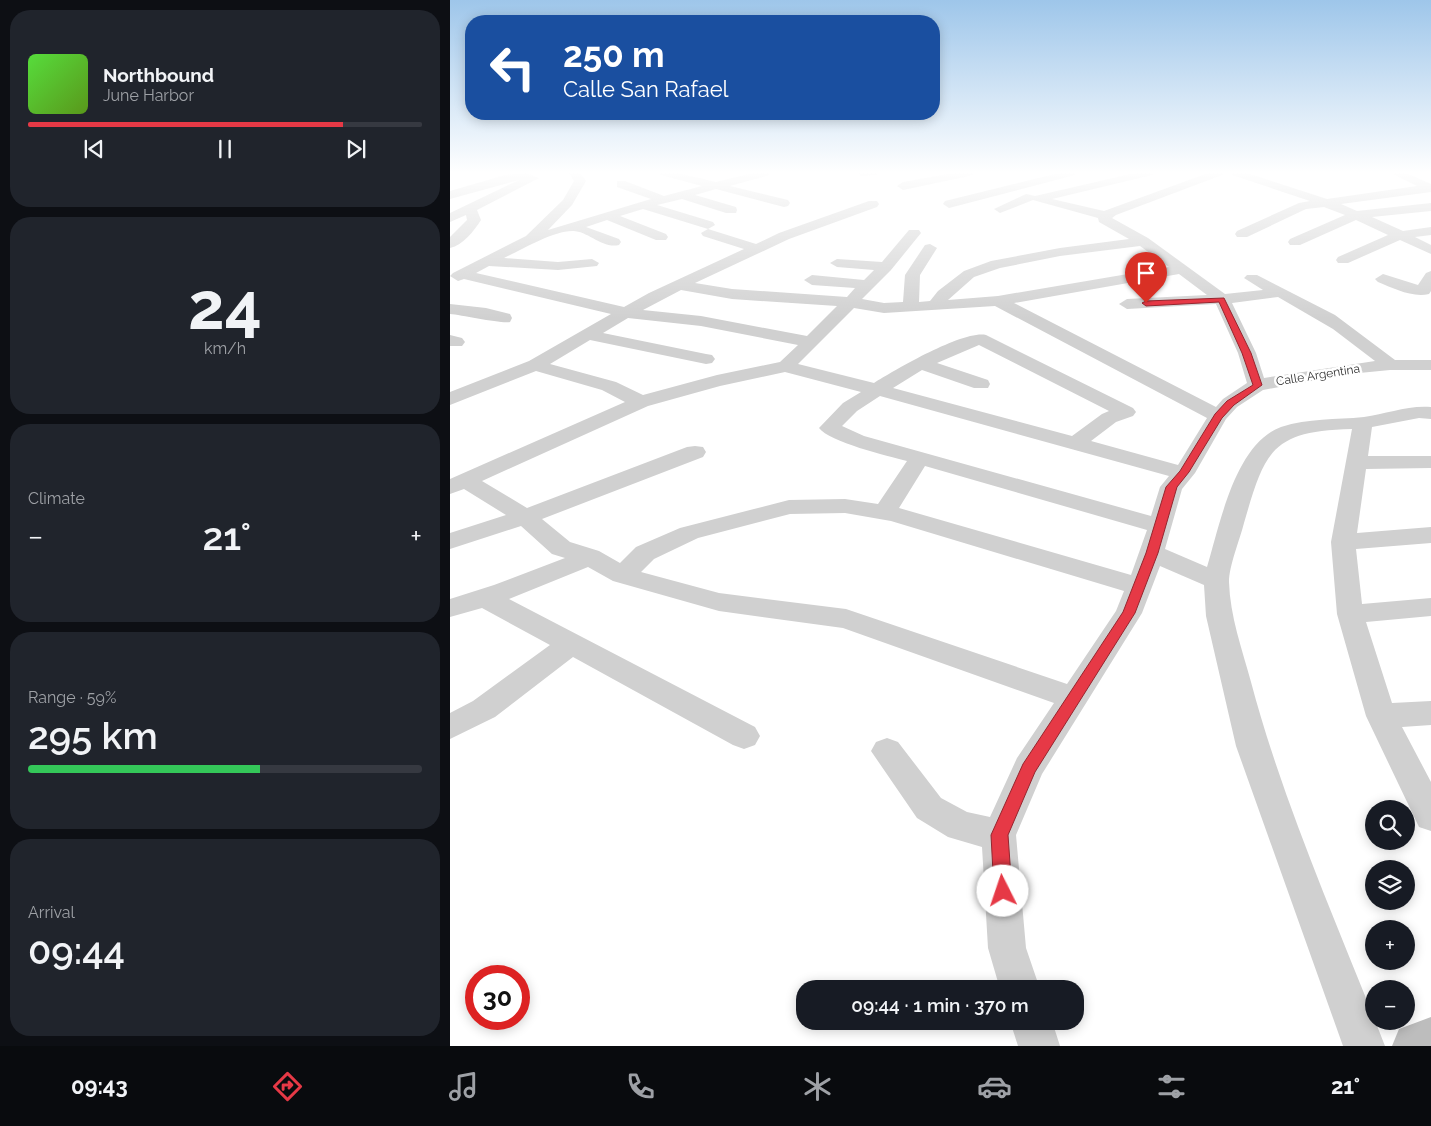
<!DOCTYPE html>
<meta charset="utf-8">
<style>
:root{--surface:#171b24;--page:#20242c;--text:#f1f3f6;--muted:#9ea1a6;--line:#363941;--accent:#e63946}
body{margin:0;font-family:Raleway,sans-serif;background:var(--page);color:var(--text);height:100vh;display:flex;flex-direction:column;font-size:19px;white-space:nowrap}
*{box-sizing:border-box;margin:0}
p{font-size:16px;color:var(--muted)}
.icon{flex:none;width:28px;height:28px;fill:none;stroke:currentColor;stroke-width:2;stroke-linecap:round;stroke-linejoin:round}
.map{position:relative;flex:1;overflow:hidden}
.details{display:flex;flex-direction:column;gap:10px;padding:10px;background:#0d0f14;width:450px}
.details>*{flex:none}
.hud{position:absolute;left:15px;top:15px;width:475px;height:105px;border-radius:20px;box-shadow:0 2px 12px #0003;background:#1a4fa0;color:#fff;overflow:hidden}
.tools{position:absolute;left:915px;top:800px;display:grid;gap:10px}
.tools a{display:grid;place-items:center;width:50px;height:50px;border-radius:50%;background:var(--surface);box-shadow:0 2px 12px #0003;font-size:25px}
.speed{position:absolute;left:15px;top:965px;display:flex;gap:10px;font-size:25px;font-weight:700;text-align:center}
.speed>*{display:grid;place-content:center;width:65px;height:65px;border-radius:50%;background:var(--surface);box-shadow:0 2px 12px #0003;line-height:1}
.speed .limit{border:8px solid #d22;background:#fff;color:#111}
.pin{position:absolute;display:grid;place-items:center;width:42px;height:42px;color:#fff;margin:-51px -21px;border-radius:50% 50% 50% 0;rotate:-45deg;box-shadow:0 0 5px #0007}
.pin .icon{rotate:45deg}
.me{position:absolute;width:55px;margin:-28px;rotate:356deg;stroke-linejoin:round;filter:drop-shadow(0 0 4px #0008)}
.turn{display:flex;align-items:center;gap:18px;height:105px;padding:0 15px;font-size:22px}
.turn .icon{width:65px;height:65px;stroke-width:2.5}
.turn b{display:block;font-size:35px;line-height:42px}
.big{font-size:38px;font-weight:600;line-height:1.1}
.details .card{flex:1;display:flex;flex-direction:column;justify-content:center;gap:8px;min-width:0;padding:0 18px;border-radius:20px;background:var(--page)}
.details .dial{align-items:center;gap:0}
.dial b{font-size:65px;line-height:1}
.song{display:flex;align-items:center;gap:15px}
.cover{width:60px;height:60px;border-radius:8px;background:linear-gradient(135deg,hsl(110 70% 55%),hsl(90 70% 35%))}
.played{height:5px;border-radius:2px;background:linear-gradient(90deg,var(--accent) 80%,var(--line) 80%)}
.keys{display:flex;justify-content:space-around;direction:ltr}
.heat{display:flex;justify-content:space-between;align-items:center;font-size:28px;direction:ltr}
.charge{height:8px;border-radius:4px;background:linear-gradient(90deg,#34c759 59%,var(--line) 0)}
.trip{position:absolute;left:346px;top:980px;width:288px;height:50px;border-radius:20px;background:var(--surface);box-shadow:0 2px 12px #0003;font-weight:600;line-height:50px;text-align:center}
.tabs{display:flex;height:80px;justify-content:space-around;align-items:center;background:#090b0e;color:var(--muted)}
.tabs .icon{width:35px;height:35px}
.tabs .on{color:var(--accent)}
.tabs b{font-size:22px;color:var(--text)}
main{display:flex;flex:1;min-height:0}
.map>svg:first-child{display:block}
</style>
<main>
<section class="details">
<div class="card">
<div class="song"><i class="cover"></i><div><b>Northbound</b><p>June Harbor</p></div></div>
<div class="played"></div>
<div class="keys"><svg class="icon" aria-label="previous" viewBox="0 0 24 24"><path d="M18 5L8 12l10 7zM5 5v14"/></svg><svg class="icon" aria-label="pause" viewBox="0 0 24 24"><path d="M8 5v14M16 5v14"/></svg><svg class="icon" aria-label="next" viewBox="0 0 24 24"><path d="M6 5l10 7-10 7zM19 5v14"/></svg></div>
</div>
<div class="card dial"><b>24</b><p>km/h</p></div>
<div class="card"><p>Climate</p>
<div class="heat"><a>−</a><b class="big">21°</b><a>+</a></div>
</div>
<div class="card"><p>Range · 59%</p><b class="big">295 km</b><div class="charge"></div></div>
<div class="card"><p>Arrival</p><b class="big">09:44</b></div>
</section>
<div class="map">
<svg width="981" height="1046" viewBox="0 0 981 1046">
<rect width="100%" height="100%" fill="#fff"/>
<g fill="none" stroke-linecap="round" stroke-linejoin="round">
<g fill="#d0d0d0" fill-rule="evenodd">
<path d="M 76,173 L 89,178 L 27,210 L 31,220 C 24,231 13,245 0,248 L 0,237 L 17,220 L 16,215 L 0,222 L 0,213 L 69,180 L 0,199 L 0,191 L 55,175 Z"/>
<path d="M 119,173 L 130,173 L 136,181 L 122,205 L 98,230 L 201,199 L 167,187 L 167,181 L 175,181 L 214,196 L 252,186 L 211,175 L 210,173 L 227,173 L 266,182 L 303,173 L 320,173 L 319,175 L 280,186 L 338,200 L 340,203 L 338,206 L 334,207 L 266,189 L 245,195 L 286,207 L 287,210 L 286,213 L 276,213 L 232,199 L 207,205 L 263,222 L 265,225 L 258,229 L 306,244 L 329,233 L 419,201 L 427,201 L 429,204 L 427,207 L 339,239 L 245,283 L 282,289 L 397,297 L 405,288 L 362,285 L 354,280 L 362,275 L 414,280 L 424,270 L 387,267 L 380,263 L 387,259 L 432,262 L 459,230 L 469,230 L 471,233 L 441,270 L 412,299 L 434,303 L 453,302 L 455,275 L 475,245 L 480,244 L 487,248 L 470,275 L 469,302 L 480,301 L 488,291 L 514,271 L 541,261 L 610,248 L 679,239 L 649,222 L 648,218 L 583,200 L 550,213 L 544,209 L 576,194 L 585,196 L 685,173 L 703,173 L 702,175 L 602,199 L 654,211 L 758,173 L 773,173 L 772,175 L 666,215 L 662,218 L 698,238 L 775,294 L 813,290 L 794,278 L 797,275 L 807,275 L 885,315 L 945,360 L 981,360 L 981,370 L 940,370 L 899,374 L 813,390 L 787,407 L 776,419 L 745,473 L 732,489 L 715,549 L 757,567 C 770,524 785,444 831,427 C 859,418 885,420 914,417 C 936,414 958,405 981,407 L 981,419 L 969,418 L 922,427 L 918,456 L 981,456 L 981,468 L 916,469 L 907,533 L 981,527 L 981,543 L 906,549 L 912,604 L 981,598 L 981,616 L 916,622 L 942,703 L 981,701 L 981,725 L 952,727 L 981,782 L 981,831 L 969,827 L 916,716 L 887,614 L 881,542 L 902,429 C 821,431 815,451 794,523 C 790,539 779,566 779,582 C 780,616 792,649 801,682 C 834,806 889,928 935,1046 L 893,1046 L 786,746 L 756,616 L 754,585 L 710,566 L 692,613 L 592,774 L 566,835 L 576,948 L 590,989 L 550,989 L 538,948 L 532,847 L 498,837 L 467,818 L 421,751 L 426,742 L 437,738 L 448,742 L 491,798 L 517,812 L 540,817 L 567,758 L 604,703 L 393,628 L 269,611 L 163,581 L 138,567 L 59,599 L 305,727 L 310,736 L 305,745 L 294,749 L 283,745 L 123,657 L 45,717 L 0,739 L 0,713 L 23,701 L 100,645 L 32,608 L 0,617 L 0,599 L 44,585 L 115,558 L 102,554 L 71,526 L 0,549 L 0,533 L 56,515 L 14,489 L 0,494 L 0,479 L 175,402 L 152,390 L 86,371 L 0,405 L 0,392 L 79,361 L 161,314 L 14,279 L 8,281 L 0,276 L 3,273 L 76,236 L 113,200 L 124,181 ZM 193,209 L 258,229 L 251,233 L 253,236 L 294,249 L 199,293 L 174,307 L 26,273 L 39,266 L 108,270 L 147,266 L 149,263 L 142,259 L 108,262 L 54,258 C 71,250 103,231 122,231 C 137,230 152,249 169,245 L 171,242 L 169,239 L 136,227 L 157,220 L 206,240 L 216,240 L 218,237 L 216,234 L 170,216 ZM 690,246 L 719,267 L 548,296 L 498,300 L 524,277 L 550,268 L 610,256 ZM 729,274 L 757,295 L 677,299 L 669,304 L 677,309 L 766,304 L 788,353 L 797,383 L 773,399 L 766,407 L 564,303 ZM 231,290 L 282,299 L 387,306 L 357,336 L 251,316 L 193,310 ZM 828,297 L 883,329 L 925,361 L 814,378 L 806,353 L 782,303 ZM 545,306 L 757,418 L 728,465 L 641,441 L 666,422 L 683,416 L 686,412 L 683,408 L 536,335 C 513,330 445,370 424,383 L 348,364 L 404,308 L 434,313 ZM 178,318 L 251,326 L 348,345 L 330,362 L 267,375 L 193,395 L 166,382 L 100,364 L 140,340 L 256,364 L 262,363 L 265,359 L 262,355 L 256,354 L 153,333 ZM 529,345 L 659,411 L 652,414 L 622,436 L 443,388 L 472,370 L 524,388 L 538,388 L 540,384 L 538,380 L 487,363 ZM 335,372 L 411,392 L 393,403 L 369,428 C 379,442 438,456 457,461 L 428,504 L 395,499 L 339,500 L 230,528 L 186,547 L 170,563 L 149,551 L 120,542 L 92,519 L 253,457 L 256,452 L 253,447 L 245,446 L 237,447 L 77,508 L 32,481 L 198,406 L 270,386 ZM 430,396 L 719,476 L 710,487 L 701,516 L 414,436 L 392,426 L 407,411 ZM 475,466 L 697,530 L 681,575 L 449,508 ZM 395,513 L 441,521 L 674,591 L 666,611 L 617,684 L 396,609 L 269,593 L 191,572 L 204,559 L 248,538 L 340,514 Z"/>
<polygon points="409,173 428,173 426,175 410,176"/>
<polygon points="504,173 525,173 519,176 453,190 447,186 453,182"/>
<polygon points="609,173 627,173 625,175 499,208 493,204 495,201"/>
<polygon points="781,173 797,173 877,199 967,186 941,173 956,173 981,184 981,192 891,204 907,211 981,203 981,211 922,217 953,231 981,227 981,235 965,237 981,245 981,254 950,240 898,263 888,263 886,260 888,257 938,235 906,220 850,245 840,245 838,242 840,239 895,215 874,207 856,209 797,237 787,237 785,234 787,231 849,203 860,201 782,175"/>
<path d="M 981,271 L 981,291 L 979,294 C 962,298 943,288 928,282 L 925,279 L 933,274 L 968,285 L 976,273 Z"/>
<path d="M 0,304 L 36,308 L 60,314 L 62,318 L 60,322 C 52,324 12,315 0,314 Z"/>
<polygon points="0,335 12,338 15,342 12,346 0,346"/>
<polygon points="560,1021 602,1021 610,1046 568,1046"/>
</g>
<polygon fill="#bdbdbd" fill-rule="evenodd" points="981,1017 981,1046 942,1046 949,1029"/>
</g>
<linearGradient id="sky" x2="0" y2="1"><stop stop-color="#9ec6ea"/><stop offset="0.54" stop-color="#fff"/><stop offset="1" stop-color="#fff" stop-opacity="0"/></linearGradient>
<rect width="981" height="319" fill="url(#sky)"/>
<polygon fill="#e63946" stroke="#96252e" points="774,298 801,353 812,385 784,405 772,418 739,472 727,487 708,553 685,613 585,772 558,835 562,891 559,897 553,900 547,897 544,891 541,835 573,764 673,612 696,553 716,487 730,471 765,414 777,401 803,385 792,353 769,302 696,306 692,303 696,301"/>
<g text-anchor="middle" stroke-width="5" stroke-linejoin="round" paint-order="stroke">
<g font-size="12" fill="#333" stroke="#fff">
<text transform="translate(868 375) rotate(-9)" y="4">Calle Argentina</text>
</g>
</g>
</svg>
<div class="tools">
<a><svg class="icon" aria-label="search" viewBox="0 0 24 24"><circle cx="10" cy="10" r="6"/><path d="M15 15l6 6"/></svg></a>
<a><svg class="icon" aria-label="layers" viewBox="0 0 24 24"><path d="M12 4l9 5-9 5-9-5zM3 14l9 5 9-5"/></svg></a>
<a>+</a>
<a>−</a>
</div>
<div class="speed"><div class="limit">30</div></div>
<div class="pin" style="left:696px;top:303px;background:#d93025"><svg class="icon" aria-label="arrive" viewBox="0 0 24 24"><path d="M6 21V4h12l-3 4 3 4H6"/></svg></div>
<svg class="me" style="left:553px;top:891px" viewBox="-20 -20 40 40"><circle r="19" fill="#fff"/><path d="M0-13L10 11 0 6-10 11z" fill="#e63946"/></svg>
<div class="trip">09:44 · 1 min · 370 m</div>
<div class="hud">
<div class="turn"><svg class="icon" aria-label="left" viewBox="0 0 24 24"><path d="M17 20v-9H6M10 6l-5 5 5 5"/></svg><div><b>250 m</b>Calle San Rafael</div></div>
</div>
</div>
</main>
<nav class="tabs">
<b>09:43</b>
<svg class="icon on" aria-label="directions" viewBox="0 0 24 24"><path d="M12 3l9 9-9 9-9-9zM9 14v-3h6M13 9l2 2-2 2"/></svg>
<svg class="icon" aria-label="music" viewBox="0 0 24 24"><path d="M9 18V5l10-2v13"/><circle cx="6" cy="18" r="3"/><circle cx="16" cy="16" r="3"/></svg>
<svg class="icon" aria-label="phone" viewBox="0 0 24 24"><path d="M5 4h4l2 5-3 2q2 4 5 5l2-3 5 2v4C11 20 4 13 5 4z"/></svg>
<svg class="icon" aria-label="climate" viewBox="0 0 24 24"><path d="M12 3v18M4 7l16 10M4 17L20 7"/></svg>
<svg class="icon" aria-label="car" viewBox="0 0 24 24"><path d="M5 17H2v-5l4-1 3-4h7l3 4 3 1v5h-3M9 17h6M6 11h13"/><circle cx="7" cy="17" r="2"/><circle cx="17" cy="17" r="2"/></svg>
<svg class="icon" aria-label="filters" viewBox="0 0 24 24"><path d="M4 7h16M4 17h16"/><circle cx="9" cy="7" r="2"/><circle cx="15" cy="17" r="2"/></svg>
<b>21°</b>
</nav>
